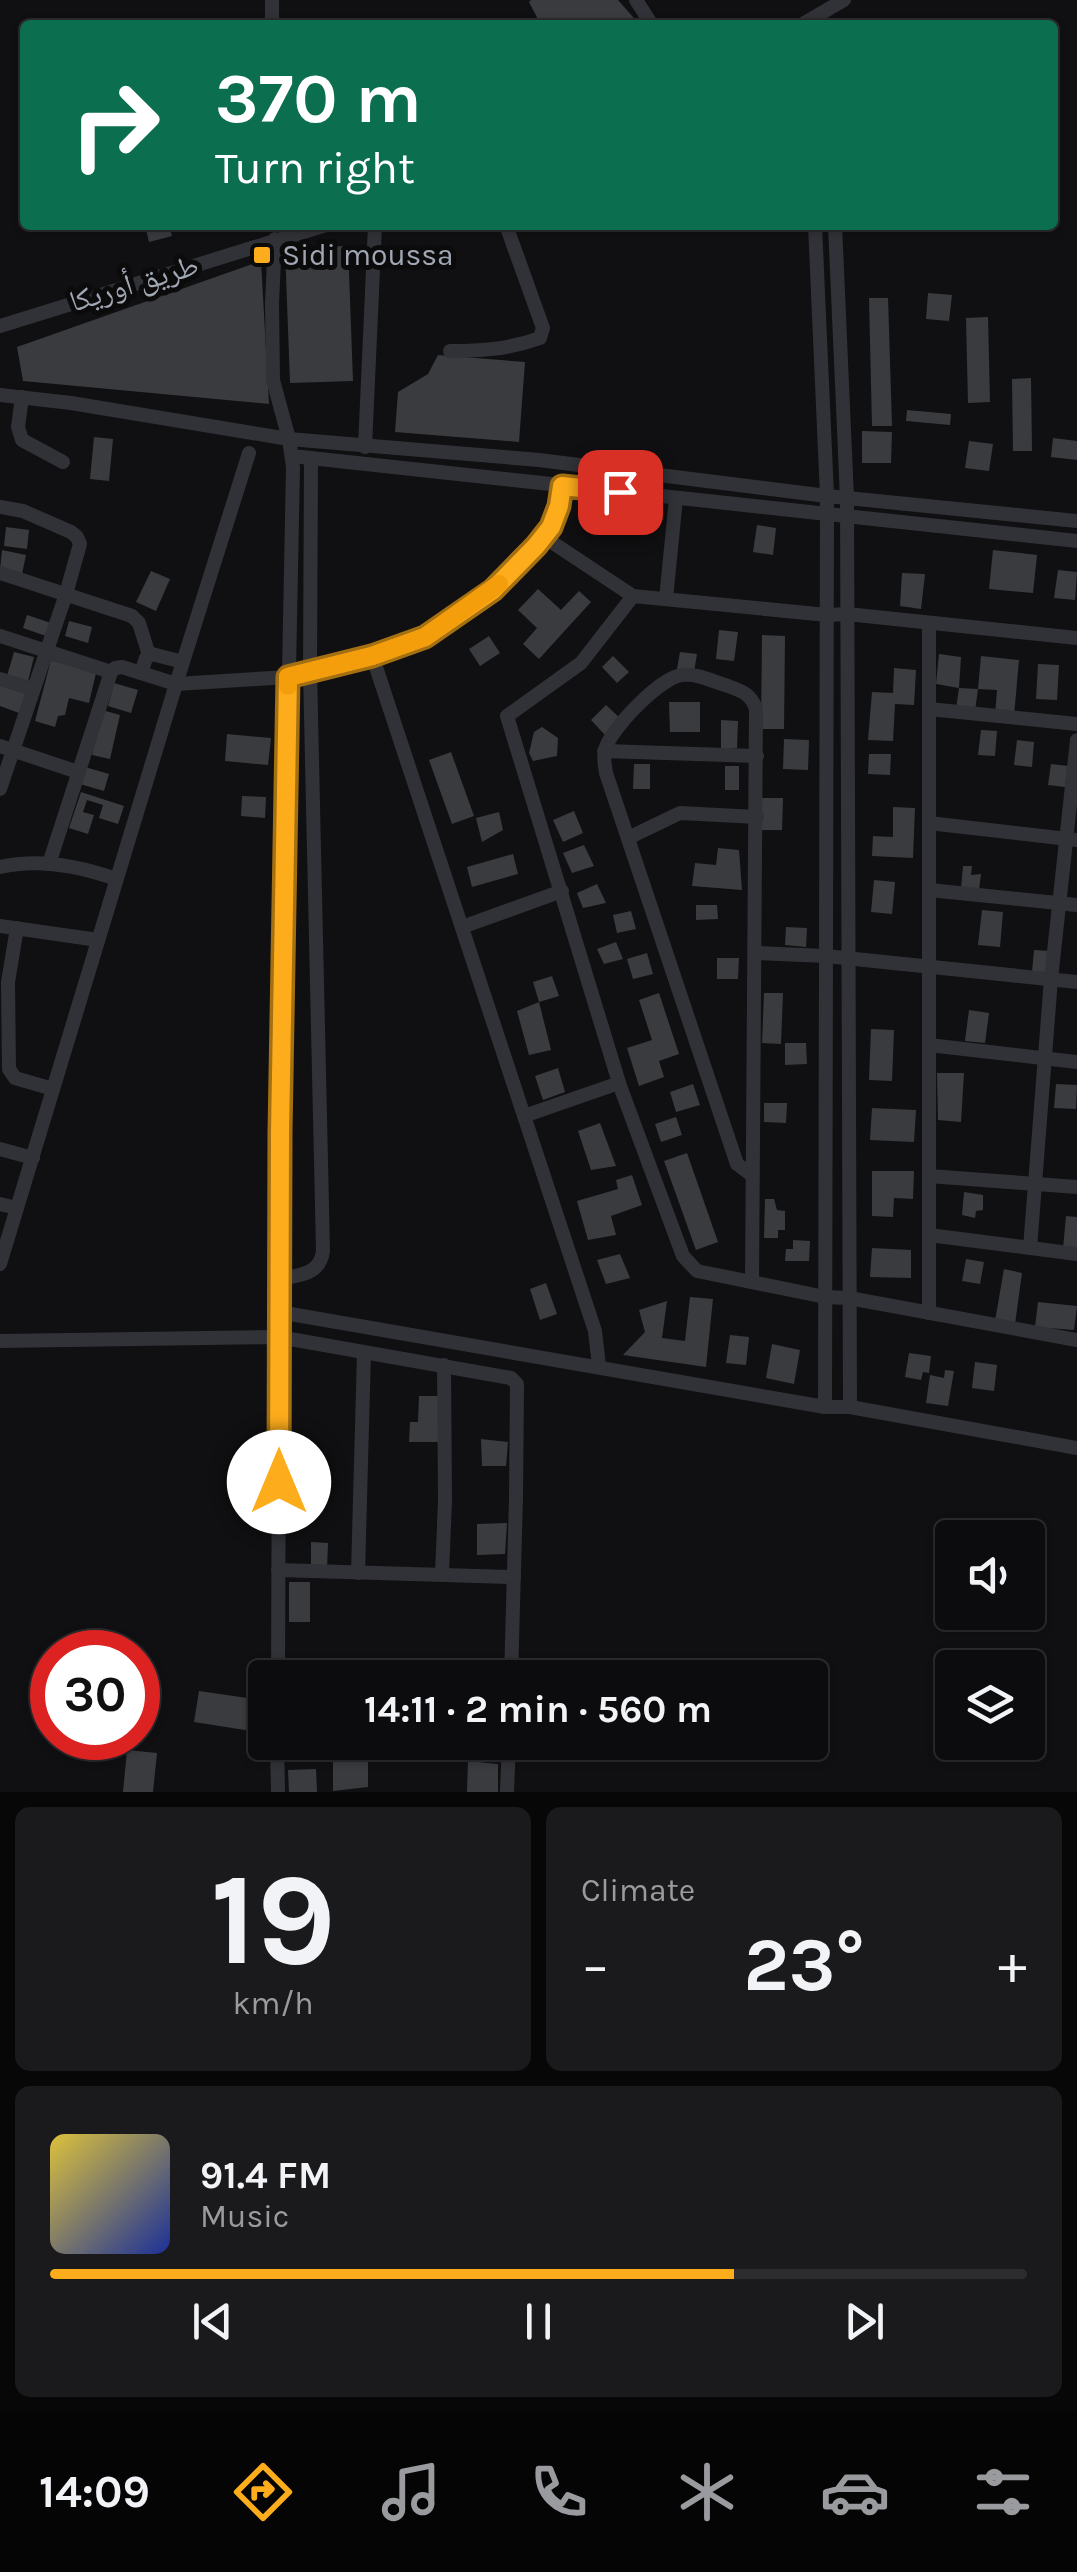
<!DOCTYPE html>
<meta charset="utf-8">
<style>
:root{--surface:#0c0c0e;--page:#1a1a1c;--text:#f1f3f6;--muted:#9a9b9e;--line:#2c2c2e;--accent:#fdac1c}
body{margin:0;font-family:Karla,"Noto Naskh Arabic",sans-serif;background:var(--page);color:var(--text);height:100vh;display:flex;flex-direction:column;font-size:38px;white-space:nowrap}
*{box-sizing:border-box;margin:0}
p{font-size:32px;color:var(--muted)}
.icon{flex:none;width:55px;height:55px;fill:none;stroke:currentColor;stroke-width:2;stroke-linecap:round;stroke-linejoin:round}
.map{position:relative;height:1792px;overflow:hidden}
.side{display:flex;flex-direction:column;gap:15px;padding:15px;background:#070708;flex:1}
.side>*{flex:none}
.hud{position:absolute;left:20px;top:20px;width:1038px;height:210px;border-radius:10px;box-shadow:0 2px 8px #0004,0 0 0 2px var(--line);background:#0b6e4f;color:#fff;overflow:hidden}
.buttons{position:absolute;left:935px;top:1520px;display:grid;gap:20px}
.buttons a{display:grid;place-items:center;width:110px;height:110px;border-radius:10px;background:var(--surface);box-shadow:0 2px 8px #0004,0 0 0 2px var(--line);font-size:50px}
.speed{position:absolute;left:30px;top:1630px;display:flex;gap:20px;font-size:50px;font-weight:700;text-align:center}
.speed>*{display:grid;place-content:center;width:130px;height:130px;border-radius:50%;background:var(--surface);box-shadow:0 2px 8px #0004,0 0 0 2px var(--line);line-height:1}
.speed .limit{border:15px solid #d22;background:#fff;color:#111}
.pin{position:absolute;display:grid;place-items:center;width:85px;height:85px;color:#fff;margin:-42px;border-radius:20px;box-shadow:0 5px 15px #0006}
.me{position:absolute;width:110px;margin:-55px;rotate:0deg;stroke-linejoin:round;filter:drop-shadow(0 0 8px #0008)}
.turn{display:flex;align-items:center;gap:35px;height:210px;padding:0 30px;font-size:45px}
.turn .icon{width:130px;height:130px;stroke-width:2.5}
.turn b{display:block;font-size:70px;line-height:85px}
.big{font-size:75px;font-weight:700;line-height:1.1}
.side .tile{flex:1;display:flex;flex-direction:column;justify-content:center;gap:15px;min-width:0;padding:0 35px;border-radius:15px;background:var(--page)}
.side .dial{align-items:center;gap:0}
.dial b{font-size:130px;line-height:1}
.song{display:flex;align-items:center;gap:30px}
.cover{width:120px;height:120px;border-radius:15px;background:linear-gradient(135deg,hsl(50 70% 55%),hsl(230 70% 35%))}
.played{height:10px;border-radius:5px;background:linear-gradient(90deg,var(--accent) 70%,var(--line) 70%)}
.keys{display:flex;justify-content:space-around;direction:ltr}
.heat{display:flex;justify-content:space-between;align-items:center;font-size:55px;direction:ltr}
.side .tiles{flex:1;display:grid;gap:15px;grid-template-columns:1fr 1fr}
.tile:last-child{grid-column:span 2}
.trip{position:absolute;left:248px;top:1660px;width:580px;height:100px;border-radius:10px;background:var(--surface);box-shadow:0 2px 8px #0004,0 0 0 2px var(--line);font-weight:700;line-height:100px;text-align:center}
.dock{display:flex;height:160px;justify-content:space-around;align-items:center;background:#050506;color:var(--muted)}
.dock .icon{width:70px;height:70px}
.dock .on{color:var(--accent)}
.dock b{font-size:45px;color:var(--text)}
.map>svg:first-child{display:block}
</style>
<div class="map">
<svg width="1077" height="1792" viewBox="0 0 1077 1792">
<rect width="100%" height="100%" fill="#101012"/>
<g fill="#3a3b3f">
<polygon points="531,0 618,0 640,25 541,25 529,2"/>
<polygon points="145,225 169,225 172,236 149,242"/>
<polygon points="348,246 353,381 290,383 285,248"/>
<polygon points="261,261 269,404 23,381 17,347"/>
<polygon points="928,293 952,295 949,321 926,319"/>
<polygon points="869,298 888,298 892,426 872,426"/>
<polygon points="988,317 990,402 968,403 966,318"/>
<polygon points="438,355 525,362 519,442 395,432 398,392 428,374"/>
<polygon points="1031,378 1032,451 1013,451 1012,379"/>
<polygon points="907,410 951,414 950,425 906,421"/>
<polygon points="862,431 892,432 891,463 862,463"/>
<polygon points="94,437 113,439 109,481 90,479"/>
<polygon points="1053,438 1077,441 1077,460 1051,457"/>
<polygon points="969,441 993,444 989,471 965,468"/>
<polygon points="757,525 776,528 773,555 753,552"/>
<polygon points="6,527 29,530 27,549 4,546"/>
<polygon points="2,550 26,555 22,574 0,570"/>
<polygon points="993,550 1037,555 1033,593 989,589"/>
<polygon points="1058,570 1077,572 1075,600 1054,598"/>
<polygon points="151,571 170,579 156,611 136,602"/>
<polygon points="902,573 925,574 921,609 900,606"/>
<polygon points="538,589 561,610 579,591 591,602 539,659 523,644 537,628 518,610"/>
<polygon points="27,615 51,623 46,636 23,628"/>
<polygon points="69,621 92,627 88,643 65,636"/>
<polygon points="719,630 738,632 734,661 716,659"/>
<polygon points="762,635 785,636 784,729 761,729"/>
<polygon points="489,636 500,653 480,666 469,649"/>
<polygon points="14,652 34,657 28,681 7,676"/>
<polygon points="680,652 697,654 694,672 677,669"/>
<polygon points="939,654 961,657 959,688 936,684"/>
<polygon points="613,656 629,672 617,683 602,667"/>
<polygon points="981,656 1019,660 1014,716 995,715 997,690 978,689"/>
<polygon points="51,660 96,673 89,703 69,698 65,715 58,716 55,727 35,721"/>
<polygon points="1038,664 1059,665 1057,700 1036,699"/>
<polygon points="894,668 916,670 914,705 895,704 893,741 868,740 872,692 893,693"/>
<polygon points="114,683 138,690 131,713 108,706"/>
<polygon points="0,685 26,694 19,713 0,706"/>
<polygon points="959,688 978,689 975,711 956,709"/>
<polygon points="669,702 700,702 700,732 670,732"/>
<polygon points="606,705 621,719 605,735 591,720"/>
<polygon points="102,710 120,715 110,759 92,755"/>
<polygon points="721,720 738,721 737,748 721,748"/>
<polygon points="542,727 558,738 557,756 533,761 529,753 534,732"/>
<polygon points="981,730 997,731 995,756 978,755"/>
<polygon points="227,734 271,738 268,765 225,761"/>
<polygon points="784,739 809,740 808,770 783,769"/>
<polygon points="1017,740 1034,742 1032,767 1014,765"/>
<polygon points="451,752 474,816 452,824 429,760"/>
<polygon points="869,754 891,754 890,775 868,774"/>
<polygon points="634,764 650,764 650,789 633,789"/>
<polygon points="1051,764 1068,766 1065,787 1048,785"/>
<rect x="725" y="766" width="14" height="24"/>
<polygon points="85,767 109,774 104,791 80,784"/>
<polygon points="81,792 124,806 118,824 99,818 103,805 87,800 83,812 94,815 88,834 69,828"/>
<polygon points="242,796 266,797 265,818 241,816"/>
<polygon points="761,798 783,798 782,830 760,830"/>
<polygon points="893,807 915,808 913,858 872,856 873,836 893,837"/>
<polygon points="574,811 583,833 563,842 553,820"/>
<polygon points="499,812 503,830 482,842 476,818"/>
<polygon points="584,845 594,866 572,873 563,853"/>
<polygon points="718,848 739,850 742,890 692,886 695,863 716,865"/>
<polygon points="513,854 518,874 472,887 467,867"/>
<polygon points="963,866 972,866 971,875 981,874 979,890 961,888"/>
<polygon points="874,880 895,882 892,914 871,912"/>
<polygon points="597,884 606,903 583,908 577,893"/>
<polygon points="696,905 717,905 718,919 696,920"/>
<polygon points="982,910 1003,912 1000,947 978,945"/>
<polygon points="631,911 636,929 617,933 613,915"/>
<polygon points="786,927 807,928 806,947 785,945"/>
<polygon points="616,942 623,959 604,964 597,949"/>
<polygon points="1034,950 1051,951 1050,974 1032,972"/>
<polygon points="647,953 653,974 633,979 627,959"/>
<polygon points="717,958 739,958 738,979 717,979"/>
<polygon points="552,976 559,996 539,1002 533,982"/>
<polygon points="659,993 679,1054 659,1061 664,1077 639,1086 627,1048 652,1040 639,1000"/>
<polygon points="764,993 783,993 781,1044 762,1043"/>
<polygon points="539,1002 551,1050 529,1055 517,1011"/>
<polygon points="969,1010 989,1013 985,1043 965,1041"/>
<polygon points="871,1029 894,1030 892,1081 869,1080"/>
<polygon points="785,1043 806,1043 807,1064 785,1065"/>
<polygon points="558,1068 565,1092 543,1100 535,1076"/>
<polygon points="937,1073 964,1073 961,1122 938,1120"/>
<polygon points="693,1084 700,1105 676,1112 670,1092"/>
<polygon points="1056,1084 1077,1085 1076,1109 1054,1108"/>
<polygon points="764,1103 787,1103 786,1123 764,1122"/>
<polygon points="872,1108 916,1110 914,1142 870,1140"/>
<polygon points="676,1117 682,1135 661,1142 655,1124"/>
<polygon points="600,1123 616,1166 591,1170 578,1131"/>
<polygon points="687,1153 718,1242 696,1250 664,1161"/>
<polygon points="872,1171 914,1171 913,1199 894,1198 893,1217 872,1216"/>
<polygon points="632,1175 642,1205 611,1216 616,1235 588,1240 577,1201 618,1189 616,1180"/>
<polygon points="964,1192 983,1195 983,1210 976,1211 975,1218 962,1215"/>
<polygon points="765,1199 774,1199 777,1210 785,1211 785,1230 778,1230 778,1238 764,1238"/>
<polygon points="1066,1216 1077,1217 1077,1250 1063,1249"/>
<polygon points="793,1240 810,1241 809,1261 785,1261 786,1249 793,1249"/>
<polygon points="872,1248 911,1250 911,1278 870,1277"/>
<polygon points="620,1254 630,1278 606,1284 597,1260"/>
<polygon points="966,1259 984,1262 980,1284 962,1281"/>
<polygon points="1004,1269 1022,1273 1015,1324 995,1321"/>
<polygon points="546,1283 557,1314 540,1320 530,1289"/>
<polygon points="690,1297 713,1299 706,1367 623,1355 645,1332 639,1310 667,1301 662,1338 685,1341"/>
<polygon points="1038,1302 1077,1306 1074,1330 1035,1327"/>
<polygon points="730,1335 749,1337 746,1365 726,1363"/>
<polygon points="772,1344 800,1350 794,1384 766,1378"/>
<polygon points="909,1353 931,1356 929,1373 923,1372 921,1380 905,1377"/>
<polygon points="975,1362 997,1365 994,1391 972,1388"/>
<polygon points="945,1370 954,1371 948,1406 926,1403 930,1375 944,1378"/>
<polygon points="419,1396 441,1396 442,1442 409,1442 410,1422 418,1422"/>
<polygon points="481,1439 508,1442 506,1466 482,1466"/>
<polygon points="507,1523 505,1554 477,1555 477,1524"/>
<polygon points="311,1542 328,1543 327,1570 311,1569"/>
<rect x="289" y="1582" width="21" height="40"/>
<polygon points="199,1691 262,1700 258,1732 194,1722"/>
<polygon points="127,1750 157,1753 153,1792 123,1792"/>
<polygon points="333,1761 368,1761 368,1787 333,1791"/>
<polygon points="468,1761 498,1764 498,1792 467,1792"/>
<polygon points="316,1769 317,1792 289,1792 288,1770"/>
</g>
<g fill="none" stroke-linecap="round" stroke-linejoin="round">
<g stroke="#313237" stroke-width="14">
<polyline points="636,0 652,25"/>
<polyline points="272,25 272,0"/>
<polyline points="801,25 844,0"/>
<polyline points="815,225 827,496 825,1407"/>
<polyline points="835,225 847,498 850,1407"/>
<polyline points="275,239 272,303 273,380 289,439 293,467 280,1133 278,1678"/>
<polyline points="0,326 326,225"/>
<path d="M 450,351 C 481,351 510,349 540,338 L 543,328 L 506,225"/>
<polyline points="0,395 71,403 289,439 539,460 827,496 1077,521"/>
<polyline points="22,397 18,427 22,440 63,462"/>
<polyline points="365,447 375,225"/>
<polyline points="292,456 1077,541"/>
<polyline points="0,507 23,511 71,532 77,537 80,544 66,594 0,789"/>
<polyline points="544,537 633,596"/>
<polyline points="0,573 132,616 139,623 149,655"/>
<polyline points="666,599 676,498"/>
<polyline points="0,636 111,672"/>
<polyline points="1077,638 847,614 827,615 633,596 581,663 507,716 620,1086 683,1256 697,1271 825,1297 849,1298 1077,1340"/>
<polyline points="372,655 595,1331 599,1366"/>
<polyline points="141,673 146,658 152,654 183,662"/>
<polyline points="0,679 33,689"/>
<polyline points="929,709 1077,724"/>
<polyline points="0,746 78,772"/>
<polyline points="604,751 757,756"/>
<polyline points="929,823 1077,840"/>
<polyline points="628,838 680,813 757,817"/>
<polyline points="49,864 111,672 115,668 122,667 176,684 288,677 372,655 425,637 493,590 536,546 556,516 562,486"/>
<path d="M 0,867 C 39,858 79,866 116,879"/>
<polyline points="929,890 1077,905"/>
<polyline points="0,926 98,940"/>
<polyline points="462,927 562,891"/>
<polyline points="17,928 8,982 9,1069 15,1078 53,1089"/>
<polyline points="756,953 826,956 1077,982"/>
<polyline points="929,1045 1077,1062"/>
<polyline points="524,1116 619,1083"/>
<polyline points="0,1149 33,1158"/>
<polyline points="929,1176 1077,1187"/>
<polyline points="0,1204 17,1208"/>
<polyline points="929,1235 1077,1254"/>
<polyline points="1030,1248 1051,979 1077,740"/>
<polyline points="0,1264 176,684 249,453"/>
<path d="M 280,1279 C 299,1275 320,1275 323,1251 L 310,671 L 311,458"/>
<path d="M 752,1282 L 756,709 C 751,694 742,691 728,686 C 714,682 697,673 682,675 C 661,677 610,729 605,750 C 603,757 605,766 606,773 L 737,1164 L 753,1176"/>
<polyline points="279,1312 825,1407 850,1407 1077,1448"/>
<polyline points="929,1313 929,623"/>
<polyline points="0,1341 279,1337 511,1378 517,1384 516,1498 511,1678"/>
<polyline points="278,1570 514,1577"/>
<polyline points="358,1573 364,1353"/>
<polyline points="442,1574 445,1501 444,1365"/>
<polyline points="277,1742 278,1792"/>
<polyline points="507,1792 509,1742"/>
</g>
</g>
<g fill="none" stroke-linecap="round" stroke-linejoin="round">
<g stroke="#a47012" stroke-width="25">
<polyline id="route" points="279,1482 280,1133 288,677 372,656 425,637 493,590 536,546 551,527 559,506 562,486 620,492"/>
</g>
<use href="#route" stroke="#fdac1c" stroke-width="18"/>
<polyline stroke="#f59e0b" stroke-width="18" points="288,686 288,677 372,656 425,637 499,584"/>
</g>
<rect fill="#fdac1c" stroke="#0b0b0c" stroke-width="4" x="252" y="245" width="20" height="20" rx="5"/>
<g text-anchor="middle" stroke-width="10" stroke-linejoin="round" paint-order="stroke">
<g font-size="30" fill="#a0a7b3" stroke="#0b0b0c" text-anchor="start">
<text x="282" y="265">Sidi moussa</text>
</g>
<g font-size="30" fill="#a0a7b3" stroke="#0b0b0c">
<text transform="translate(134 283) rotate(-17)" y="10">طريق أوريكا</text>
</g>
</g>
</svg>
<div class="buttons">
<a><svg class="icon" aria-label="sound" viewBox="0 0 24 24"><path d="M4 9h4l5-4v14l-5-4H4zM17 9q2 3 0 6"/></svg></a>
<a><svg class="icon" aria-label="layers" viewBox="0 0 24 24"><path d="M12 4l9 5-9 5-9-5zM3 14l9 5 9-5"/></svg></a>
</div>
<div class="speed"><div class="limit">30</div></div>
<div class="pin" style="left:620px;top:492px;background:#d93025"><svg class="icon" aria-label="arrive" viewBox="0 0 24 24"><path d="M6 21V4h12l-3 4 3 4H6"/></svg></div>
<svg class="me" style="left:279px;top:1482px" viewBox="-20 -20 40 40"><circle r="19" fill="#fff"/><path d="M0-13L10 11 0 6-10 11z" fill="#fdac1c"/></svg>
<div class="trip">14:11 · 2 min · 560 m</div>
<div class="hud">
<div class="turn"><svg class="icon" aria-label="right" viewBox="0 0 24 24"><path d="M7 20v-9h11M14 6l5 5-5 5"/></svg><div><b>370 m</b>Turn right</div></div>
</div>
</div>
<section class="side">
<div class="tiles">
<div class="tile dial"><b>19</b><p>km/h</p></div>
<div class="tile"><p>Climate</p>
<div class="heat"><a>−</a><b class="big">23°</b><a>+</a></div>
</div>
<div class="tile">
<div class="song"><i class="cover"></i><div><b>91.4 FM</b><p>Music</p></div></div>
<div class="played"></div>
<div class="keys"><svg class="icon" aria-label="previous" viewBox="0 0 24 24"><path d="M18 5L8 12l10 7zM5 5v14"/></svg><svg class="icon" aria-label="pause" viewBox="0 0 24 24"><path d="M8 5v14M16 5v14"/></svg><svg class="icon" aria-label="next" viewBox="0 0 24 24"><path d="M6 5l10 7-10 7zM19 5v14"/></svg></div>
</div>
</div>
</section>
<nav class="dock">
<b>14:09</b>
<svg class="icon on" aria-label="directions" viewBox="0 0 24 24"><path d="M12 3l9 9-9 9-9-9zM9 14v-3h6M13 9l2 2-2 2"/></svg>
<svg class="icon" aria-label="music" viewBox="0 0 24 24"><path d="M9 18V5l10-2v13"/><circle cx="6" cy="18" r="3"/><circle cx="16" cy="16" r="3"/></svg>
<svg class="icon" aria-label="phone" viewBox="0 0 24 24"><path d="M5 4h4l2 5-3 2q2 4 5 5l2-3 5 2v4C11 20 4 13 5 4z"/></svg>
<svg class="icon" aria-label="climate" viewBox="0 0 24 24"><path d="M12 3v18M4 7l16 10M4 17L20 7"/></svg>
<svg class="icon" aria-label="car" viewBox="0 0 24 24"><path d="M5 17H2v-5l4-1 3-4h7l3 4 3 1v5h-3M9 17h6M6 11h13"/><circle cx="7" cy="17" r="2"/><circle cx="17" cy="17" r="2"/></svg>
<svg class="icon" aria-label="filters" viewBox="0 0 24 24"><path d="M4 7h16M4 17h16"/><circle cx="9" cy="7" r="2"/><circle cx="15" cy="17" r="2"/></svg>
</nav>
